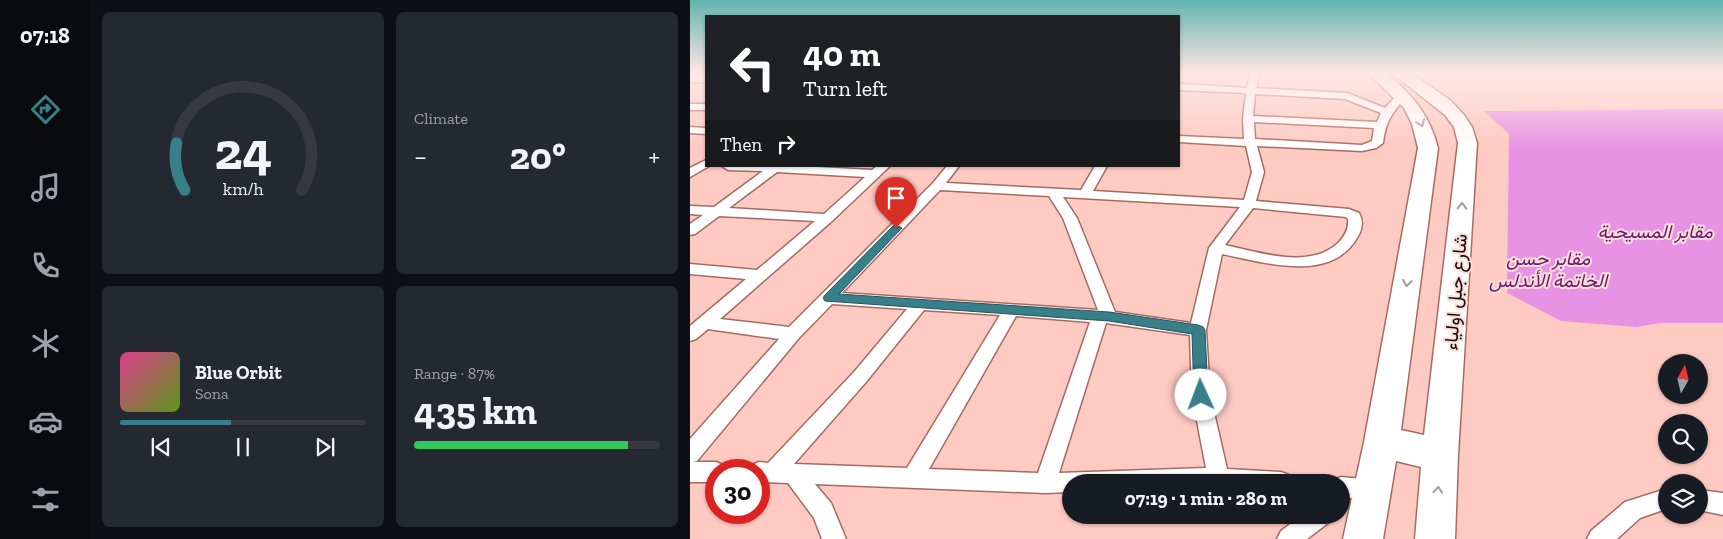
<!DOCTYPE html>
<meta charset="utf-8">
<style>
:root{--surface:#171b24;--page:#242831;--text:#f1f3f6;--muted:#9ea1a6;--line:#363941;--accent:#397f8a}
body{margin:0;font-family:"Zilla Slab",Vazirmatn,serif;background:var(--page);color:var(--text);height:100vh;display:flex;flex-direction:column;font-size:19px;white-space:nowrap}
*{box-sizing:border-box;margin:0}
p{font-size:16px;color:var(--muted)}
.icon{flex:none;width:28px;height:28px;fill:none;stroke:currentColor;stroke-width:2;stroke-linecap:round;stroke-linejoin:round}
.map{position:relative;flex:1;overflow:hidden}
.details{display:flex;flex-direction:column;gap:12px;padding:12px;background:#0d0f14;width:600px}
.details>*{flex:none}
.top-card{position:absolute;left:15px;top:15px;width:475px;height:152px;border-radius:0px;box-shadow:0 1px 4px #0004;background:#202124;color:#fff;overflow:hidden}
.needle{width:32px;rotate:8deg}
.buttons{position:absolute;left:968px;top:354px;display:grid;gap:10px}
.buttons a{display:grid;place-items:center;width:50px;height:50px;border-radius:50%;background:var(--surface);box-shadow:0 1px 4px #0004;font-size:25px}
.speed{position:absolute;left:15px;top:459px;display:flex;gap:10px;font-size:25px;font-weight:700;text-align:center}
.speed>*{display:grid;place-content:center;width:65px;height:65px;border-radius:50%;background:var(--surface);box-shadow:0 1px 4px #0004;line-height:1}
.speed .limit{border:8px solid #d22;background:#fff;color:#111}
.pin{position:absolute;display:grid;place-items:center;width:42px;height:42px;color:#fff;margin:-51px -21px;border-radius:50% 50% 50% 0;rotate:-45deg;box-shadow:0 0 5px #0007}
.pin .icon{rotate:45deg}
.me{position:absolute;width:55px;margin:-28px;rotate:358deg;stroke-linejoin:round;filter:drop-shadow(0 0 4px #0008)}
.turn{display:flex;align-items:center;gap:18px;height:105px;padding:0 15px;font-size:22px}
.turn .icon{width:65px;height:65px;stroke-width:2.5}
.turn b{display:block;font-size:35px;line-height:42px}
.then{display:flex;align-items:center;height:48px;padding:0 15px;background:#0003;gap:10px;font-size:19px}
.big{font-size:38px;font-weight:700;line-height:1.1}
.details .card{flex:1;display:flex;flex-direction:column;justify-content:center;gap:8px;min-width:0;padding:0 18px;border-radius:8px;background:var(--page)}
.details .dial{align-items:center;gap:0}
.dial svg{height:130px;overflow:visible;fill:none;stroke:var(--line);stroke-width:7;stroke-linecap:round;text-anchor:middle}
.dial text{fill:var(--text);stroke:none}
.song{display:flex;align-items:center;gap:15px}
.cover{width:60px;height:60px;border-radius:8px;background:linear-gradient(135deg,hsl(330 70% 55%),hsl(90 70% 35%))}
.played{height:5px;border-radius:2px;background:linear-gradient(90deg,var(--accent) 45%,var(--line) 45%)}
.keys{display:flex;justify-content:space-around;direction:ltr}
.heat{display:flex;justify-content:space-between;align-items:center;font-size:28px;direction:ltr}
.charge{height:8px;border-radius:4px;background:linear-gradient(90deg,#34c759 87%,var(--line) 0)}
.details .tiles{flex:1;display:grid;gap:12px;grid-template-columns:repeat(2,1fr)}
.trip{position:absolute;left:372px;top:474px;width:288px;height:50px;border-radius:25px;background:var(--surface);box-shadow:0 1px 4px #0004;font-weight:700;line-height:50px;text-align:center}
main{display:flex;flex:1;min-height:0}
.tabs{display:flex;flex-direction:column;width:90px;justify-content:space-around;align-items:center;background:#090b0e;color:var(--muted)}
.tabs .icon{width:35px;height:35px}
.tabs .on{color:var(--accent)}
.tabs b{font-size:22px;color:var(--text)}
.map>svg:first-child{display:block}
</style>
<main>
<nav class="tabs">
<b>07:18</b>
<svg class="icon on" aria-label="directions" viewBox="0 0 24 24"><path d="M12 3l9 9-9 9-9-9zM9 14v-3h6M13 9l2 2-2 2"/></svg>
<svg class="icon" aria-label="music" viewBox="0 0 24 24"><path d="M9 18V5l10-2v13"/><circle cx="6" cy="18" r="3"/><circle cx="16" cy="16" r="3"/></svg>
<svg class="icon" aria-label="phone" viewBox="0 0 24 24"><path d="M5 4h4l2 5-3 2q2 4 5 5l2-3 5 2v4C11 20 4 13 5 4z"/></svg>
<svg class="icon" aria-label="climate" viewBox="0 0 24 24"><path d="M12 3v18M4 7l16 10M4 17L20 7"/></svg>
<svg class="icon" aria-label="car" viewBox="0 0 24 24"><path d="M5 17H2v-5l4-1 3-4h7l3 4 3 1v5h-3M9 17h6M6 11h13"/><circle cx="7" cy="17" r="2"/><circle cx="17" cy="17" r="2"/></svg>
<svg class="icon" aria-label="filters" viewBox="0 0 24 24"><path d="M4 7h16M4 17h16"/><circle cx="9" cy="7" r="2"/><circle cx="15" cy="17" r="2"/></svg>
</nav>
<section class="details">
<div class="tiles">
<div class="card dial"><svg viewBox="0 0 100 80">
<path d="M14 69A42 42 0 1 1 86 69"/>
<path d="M14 69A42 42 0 0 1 9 40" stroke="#397f8a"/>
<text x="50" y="56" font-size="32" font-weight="700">24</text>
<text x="50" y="72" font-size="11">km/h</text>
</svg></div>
<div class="card"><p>Climate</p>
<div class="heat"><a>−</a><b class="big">20°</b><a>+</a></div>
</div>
<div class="card">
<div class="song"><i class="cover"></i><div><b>Blue Orbit</b><p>Sona</p></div></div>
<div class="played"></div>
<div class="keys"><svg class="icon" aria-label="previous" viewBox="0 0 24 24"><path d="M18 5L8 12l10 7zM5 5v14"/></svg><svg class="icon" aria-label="pause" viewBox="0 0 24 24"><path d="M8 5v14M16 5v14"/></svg><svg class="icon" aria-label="next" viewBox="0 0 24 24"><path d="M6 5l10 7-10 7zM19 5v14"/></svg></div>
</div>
<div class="card"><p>Range · 87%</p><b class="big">435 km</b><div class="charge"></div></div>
</div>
</section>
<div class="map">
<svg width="1033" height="539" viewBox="0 0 1033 539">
<rect width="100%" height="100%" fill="#fecac2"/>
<polygon fill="#e792e4" points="1033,109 1033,323 970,323 946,327 871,321 817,293 819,134 794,111"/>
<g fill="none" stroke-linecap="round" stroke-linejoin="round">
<g stroke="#a56b63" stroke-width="3">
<g id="street">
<path d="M 560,74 L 569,74 L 566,88 L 657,93 L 695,108 L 708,94 L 714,94 L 716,96 C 702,114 696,120 693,143 L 686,148 L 672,151 L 567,146 L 574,172 L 566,201 L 659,209 L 669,213 C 674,222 672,230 667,238 C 640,284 573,262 532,254 L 516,330 L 520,395 L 537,469 L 591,472 L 599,475 L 601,482 L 381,482 L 381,492 L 355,493 L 125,484 L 141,503 L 156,539 L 132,539 L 124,518 L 98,483 L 69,482 L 69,470 L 59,470 L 62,465 L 69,462 L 78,463 L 164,372 L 217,309 L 142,304 L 109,338 L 7,461 L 3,462 L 26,462 L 33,465 L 36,470 L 26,470 L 26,482 L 0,482 L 0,439 L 89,339 L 18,329 L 6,339 L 0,341 L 0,326 L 56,279 L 0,274 L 0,264 L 67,270 L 125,221 L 29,216 L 5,234 L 0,235 L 0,224 L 13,215 L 0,214 L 0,206 L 24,207 L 73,171 L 38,170 L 32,166 L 109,166 L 182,170 L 187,166 L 200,166 L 142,221 L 30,319 L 99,327 L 243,183 L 257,166 L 269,166 L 256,183 L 391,190 L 405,166 L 417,166 L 403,191 L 554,200 L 562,172 L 556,146 L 489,142 L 489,136 L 554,139 L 553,119 L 556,93 L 489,90 L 489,84 L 557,88 ZM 565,94 L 655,99 L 691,113 L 687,122 L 563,116 ZM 564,122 L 684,128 L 682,141 L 672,145 L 565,139 ZM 87,172 L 175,177 L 134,214 L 39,208 ZM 250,190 L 359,196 L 373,218 L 408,310 L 152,293 ZM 373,197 L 550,207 L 519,248 L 501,323 L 425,312 L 387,218 ZM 563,208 L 656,217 L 658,219 C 659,229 655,236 648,243 C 619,270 569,252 535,245 ZM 234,310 L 310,315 L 217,468 L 104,464 L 176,382 ZM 326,316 L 400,322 L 348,473 L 239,469 ZM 416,323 L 500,335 L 502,395 L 516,468 L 369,473 Z"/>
<rect x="0" y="76" width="16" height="6"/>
<rect x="0" y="104" width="16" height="6"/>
<polygon points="0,127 16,128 16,134 0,133"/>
<polygon points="16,160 16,166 19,166 0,177 0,168"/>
<polygon points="651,477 684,480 692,483 695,490 692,497 684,500 651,497 651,482 642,482 643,480"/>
<polygon points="976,489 976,509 950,518 927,539 897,539 901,531 935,502"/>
<polygon points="1009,490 1033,493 1033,515 1009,510"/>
<polygon points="612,515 641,515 638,523 617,539 587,539 591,531"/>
</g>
</g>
<g stroke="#a56b63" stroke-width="3">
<path id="highway" d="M 679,74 L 697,74 C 723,95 740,116 748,148 L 711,430 L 734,435 L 768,143 L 764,127 L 755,115 L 703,74 L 722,74 L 760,100 L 774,115 L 782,127 L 787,143 L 768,455 L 765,539 L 725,539 L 731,467 L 706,461 L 693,539 L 653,539 L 674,442 L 728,148 L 722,124 L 714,108 Z"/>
</g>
<use href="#street" fill="#fff" fill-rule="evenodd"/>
<use href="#highway" fill="#fff" fill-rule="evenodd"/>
</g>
<defs><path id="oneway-chevron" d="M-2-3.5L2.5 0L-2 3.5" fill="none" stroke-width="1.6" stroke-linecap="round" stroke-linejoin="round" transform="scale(1.25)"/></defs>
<g stroke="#a49c9b">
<use href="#oneway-chevron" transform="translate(731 123) rotate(69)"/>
<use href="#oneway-chevron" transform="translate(772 206) rotate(-89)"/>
<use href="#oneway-chevron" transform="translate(717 283) rotate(99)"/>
<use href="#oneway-chevron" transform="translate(748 490) rotate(-86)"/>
</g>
<linearGradient id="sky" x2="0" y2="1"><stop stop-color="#63b4ae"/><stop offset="0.49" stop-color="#ffe7e4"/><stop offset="1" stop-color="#ffe7e4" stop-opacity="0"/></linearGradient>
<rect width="1033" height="150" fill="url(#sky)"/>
<polygon fill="#397f8a" stroke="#25535a" points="206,225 212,228 210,230 149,294 419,312 508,325 513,327 515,330 518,395 516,399 511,401 506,399 504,395 502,334 419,321 135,301 133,298 135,295 203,226"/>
<g text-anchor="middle" stroke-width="4" stroke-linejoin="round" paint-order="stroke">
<g font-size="19" font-style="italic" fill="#6f186f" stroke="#f9deda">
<text x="965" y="238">مقابر المسيحية</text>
<text x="858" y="265">مقابر حسن<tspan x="858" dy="22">الخاتمة الأندلس</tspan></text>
</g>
<g font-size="19" fill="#1c0705" stroke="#f9deda">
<text transform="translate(765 292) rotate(-85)" y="7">شارع جبل اولياء</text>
</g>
</g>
</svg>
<div class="buttons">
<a><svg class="needle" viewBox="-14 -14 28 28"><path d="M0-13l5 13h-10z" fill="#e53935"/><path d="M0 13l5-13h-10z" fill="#9ea1a6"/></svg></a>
<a><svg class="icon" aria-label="search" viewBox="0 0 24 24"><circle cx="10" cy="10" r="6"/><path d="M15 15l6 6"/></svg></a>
<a><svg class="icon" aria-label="layers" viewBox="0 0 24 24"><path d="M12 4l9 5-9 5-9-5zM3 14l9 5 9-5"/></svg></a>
</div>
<div class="speed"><div class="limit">30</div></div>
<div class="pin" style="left:206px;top:228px;background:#d93025"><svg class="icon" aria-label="arrive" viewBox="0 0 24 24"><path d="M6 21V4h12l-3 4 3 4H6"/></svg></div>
<svg class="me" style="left:511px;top:395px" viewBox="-20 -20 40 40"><circle r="19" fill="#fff"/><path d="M0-13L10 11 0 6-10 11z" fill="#397f8a"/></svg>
<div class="trip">07:19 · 1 min · 280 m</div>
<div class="top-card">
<div class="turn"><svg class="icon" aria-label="left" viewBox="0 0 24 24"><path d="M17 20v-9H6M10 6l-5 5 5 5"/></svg><div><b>40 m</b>Turn left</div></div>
<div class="then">Then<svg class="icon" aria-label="right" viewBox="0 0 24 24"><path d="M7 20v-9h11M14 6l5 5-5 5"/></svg></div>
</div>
</div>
</main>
